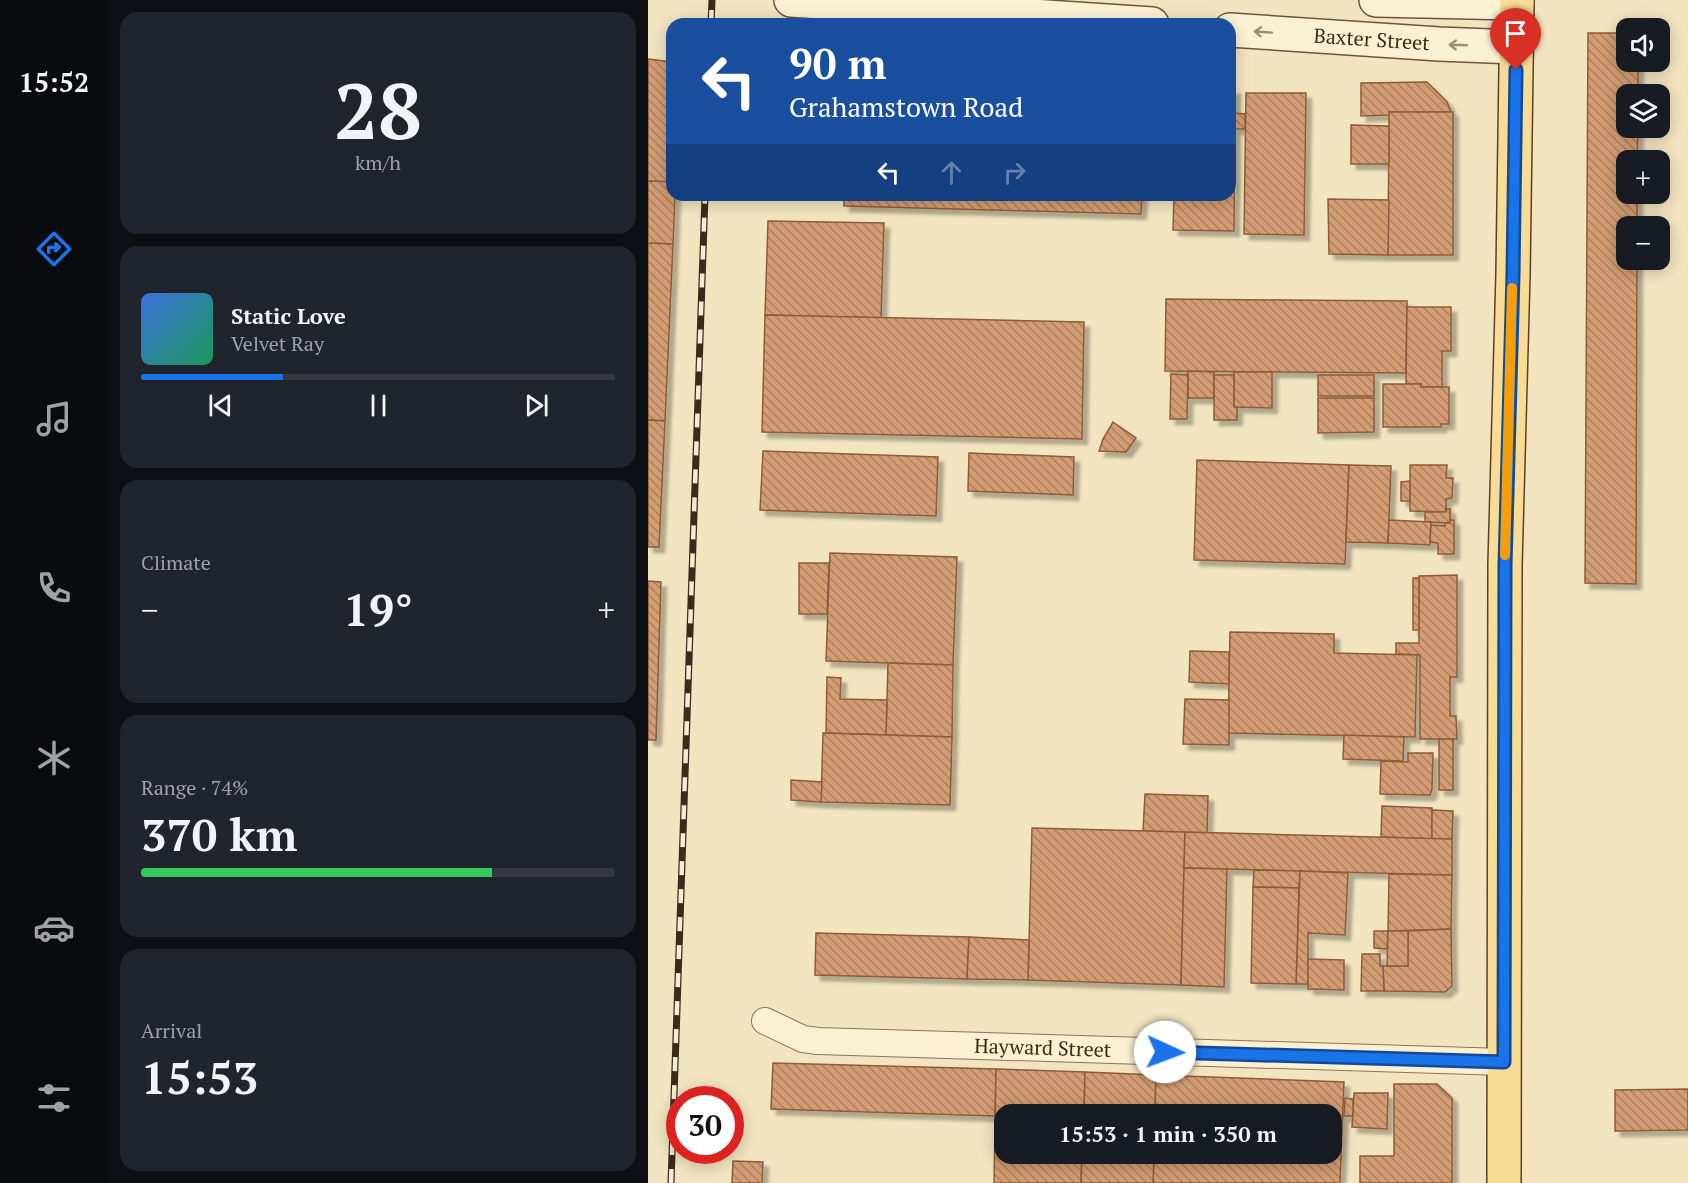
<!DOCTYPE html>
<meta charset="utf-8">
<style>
:root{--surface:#171b24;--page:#20242c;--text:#f1f3f6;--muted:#9ea1a6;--line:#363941;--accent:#1a73e8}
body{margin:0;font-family:"PT Serif",serif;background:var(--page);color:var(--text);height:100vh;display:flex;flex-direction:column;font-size:22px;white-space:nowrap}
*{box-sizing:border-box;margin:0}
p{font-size:20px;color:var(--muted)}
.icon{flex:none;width:33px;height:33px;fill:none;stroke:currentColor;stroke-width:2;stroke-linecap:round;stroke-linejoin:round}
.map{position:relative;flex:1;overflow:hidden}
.sheet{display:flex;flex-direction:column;gap:12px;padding:12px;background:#0d0f14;width:540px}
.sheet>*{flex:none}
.hud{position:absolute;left:18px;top:18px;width:570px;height:183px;border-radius:18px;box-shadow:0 3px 15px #0003;background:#1a4fa0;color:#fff;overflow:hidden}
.controls{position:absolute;left:968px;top:18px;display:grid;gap:12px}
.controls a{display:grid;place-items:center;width:54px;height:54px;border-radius:12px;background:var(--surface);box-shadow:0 3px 15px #0003;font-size:30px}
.speed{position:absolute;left:18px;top:1086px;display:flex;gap:12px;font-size:30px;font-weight:700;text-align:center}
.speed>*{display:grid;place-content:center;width:78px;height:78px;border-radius:50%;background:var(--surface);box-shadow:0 3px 15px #0003;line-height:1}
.speed .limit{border:9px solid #d22;background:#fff;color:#111}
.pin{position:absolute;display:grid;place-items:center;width:51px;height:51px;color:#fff;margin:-62px -26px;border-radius:50% 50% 50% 0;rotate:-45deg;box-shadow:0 0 6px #0007}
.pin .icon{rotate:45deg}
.me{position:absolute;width:66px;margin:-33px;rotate:92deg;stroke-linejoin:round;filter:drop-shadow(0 0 4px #0008)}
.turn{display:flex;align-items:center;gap:21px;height:126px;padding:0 24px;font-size:27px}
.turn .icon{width:78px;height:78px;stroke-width:2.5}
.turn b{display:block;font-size:42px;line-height:51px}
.lanes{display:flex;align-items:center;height:57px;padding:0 24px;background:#0003;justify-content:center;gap:30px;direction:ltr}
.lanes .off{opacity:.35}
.big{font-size:45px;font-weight:600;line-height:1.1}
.sheet .card{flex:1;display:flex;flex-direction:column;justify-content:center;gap:9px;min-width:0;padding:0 21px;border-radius:18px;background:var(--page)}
.sheet .dial{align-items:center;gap:0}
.dial b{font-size:78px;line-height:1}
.song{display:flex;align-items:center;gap:18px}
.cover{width:72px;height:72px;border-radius:9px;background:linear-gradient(135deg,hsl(220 70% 55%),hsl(150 70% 35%))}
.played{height:6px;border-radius:3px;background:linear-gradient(90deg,var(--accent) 30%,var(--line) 30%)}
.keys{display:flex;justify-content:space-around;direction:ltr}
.heat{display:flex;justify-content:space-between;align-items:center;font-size:33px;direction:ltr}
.charge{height:9px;border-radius:4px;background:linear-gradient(90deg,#34c759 74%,var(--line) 0)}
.trip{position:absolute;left:346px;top:1104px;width:348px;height:60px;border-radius:18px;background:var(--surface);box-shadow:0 3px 15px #0003;font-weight:600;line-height:60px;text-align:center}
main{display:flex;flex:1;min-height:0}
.menu{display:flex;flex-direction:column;width:108px;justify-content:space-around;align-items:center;background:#090b0e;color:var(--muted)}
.menu .icon{width:42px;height:42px}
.menu .active{color:var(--accent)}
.menu b{font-size:27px;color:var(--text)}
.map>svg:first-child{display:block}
</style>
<main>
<nav class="menu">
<b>15:52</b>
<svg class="icon active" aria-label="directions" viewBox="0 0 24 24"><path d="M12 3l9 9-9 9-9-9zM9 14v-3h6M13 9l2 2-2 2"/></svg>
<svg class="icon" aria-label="music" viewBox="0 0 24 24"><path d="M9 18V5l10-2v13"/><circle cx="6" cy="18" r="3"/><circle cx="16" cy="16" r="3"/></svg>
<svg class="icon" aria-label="phone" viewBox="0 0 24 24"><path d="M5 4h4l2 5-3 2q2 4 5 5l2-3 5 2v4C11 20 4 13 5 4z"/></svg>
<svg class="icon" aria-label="climate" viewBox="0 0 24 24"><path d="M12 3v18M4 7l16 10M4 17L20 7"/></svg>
<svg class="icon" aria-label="car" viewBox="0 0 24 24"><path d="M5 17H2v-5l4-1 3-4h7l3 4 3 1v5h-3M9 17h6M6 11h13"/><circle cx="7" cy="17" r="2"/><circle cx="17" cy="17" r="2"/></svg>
<svg class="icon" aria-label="filters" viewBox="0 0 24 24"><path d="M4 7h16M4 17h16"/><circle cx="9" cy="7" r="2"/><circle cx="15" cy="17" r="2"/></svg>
</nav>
<section class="sheet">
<div class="card dial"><b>28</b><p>km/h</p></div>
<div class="card">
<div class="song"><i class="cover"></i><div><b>Static Love</b><p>Velvet Ray</p></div></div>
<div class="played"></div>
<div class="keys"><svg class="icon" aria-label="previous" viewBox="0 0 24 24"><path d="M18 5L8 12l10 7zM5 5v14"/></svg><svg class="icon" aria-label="pause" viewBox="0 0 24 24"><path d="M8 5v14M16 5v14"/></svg><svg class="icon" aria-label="next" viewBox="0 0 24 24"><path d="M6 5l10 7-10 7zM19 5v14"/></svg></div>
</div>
<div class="card"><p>Climate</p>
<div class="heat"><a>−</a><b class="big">19°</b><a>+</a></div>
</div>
<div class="card"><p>Range · 74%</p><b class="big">370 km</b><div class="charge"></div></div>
<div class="card"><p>Arrival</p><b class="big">15:53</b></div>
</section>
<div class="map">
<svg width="1040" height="1183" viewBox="0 0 1040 1183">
<defs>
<pattern id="building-back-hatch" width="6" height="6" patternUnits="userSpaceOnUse" patternTransform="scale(1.5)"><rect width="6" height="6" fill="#d39c72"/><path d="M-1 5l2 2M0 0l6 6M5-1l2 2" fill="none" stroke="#ac7f5d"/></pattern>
<filter id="shadow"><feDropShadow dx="5.5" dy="5.5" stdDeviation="1.5" flood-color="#0004"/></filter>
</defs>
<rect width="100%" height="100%" fill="#f1e4bf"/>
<g fill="url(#building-back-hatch)" stroke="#8d5c3a" stroke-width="1.5" filter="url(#shadow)">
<polygon points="940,33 978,33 978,62 990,62 990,94 978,94 978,128 990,128 989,160 978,160 978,194 989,194 989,226 978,226 978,260 989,260 988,584 937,583"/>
<polygon points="0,59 24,62 24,134 21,182 0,181"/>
<polygon points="779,82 799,102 803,112 741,112 741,115 713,116 713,83"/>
<polygon points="582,89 587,89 586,231 525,230 526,195 582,195"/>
<polygon points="598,93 658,93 656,235 596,234"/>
<polygon points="741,112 805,112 805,255 740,255"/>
<polygon points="587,113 597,114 597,129 587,129"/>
<polygon points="703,125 741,126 741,164 703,164"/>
<polygon points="0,181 24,182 24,195 27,195 25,244 0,243"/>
<polygon points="196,195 494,195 493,214 196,206"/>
<polygon points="680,199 741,200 740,255 681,254"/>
<polygon points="120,221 236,223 233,318 117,315"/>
<polygon points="0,243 25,244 17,421 0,420"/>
<polygon points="518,299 759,301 758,373 517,371"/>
<polygon points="759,307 803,307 803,351 794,351 794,387 773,387 773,384 758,384"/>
<polygon points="117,315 436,322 434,439 114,432"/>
<polygon points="540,371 566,372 566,398 540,398"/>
<polygon points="586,372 624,372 624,408 586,407"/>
<polygon points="523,374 540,375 539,419 522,419"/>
<polygon points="566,375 586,375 586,407 589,407 589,420 566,420"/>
<rect x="670" y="375" width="56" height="21"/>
<polygon points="735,384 773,384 773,387 801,387 801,424 793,424 793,427 735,427"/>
<polygon points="670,398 726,398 726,432 670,433"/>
<polygon points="0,420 17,421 11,547 0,547"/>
<polygon points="465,422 488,438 478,452 451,451 455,439"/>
<polygon points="115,451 290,457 288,516 112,510"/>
<polygon points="321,453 426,457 425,495 320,491"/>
<polygon points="549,460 701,465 697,564 546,560"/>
<polygon points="701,465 743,466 740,543 698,542"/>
<polygon points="762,465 799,465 798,478 805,478 804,498 798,499 798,512 762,511"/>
<polygon points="762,481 762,501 753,501 753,482"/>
<polygon points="798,509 802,509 802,523 777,522 777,512 798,512"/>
<polygon points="741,520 783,522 782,545 740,543"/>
<polygon points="802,520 806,520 806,554 790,554 790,543 782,542 783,525 797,526 797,523 802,523"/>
<polygon points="182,553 309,557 305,665 178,661"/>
<polygon points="151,563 181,563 179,614 151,614"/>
<polygon points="809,575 809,677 802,677 802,716 808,716 809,739 772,739 772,655 748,654 748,643 771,643 771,576"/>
<rect x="765" y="578" width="6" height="52"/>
<polygon points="0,581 13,582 8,740 0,740"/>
<polygon points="582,632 686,634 686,653 769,655 767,737 580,733"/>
<polygon points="542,651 581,652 581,684 541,682"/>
<polygon points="240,663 305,665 304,737 238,735"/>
<polygon points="179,677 193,678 192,699 239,700 238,735 178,733"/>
<polygon points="537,699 581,700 581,745 535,744"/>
<polygon points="175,733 304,737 302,805 173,802"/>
<polygon points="696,735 756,737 755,761 695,759"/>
<rect x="791" y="739" width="14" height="51"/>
<polygon points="760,753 785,753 784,789 782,795 732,794 733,761 760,762"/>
<polygon points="143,780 174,782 173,802 143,800"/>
<polygon points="497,794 560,796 559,833 495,831"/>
<polygon points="734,806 784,808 784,839 733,837"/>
<polygon points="784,810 805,811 804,839 784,839"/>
<polygon points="384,828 537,832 533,985 380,980"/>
<polygon points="537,832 804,839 804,875 536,868"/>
<polygon points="536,868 579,869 576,987 533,985"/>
<polygon points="606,870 652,871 651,888 605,887"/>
<polygon points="652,871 700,873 697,935 660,933 660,984 648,984"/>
<polygon points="741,874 804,875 803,929 740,931"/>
<polygon points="605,887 651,888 648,984 603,983"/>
<polygon points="803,929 804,986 797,992 736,991 735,966 760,966 760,931"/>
<polygon points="726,931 740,931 739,949 726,948"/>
<polygon points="740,931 760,931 760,966 739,966"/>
<polygon points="168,933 321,937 319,979 167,975"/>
<polygon points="321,937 381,940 380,980 319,979"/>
<polygon points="714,954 732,954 732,966 735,966 736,991 713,991"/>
<polygon points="660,959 696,960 696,990 660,989"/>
<polygon points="125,1063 348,1069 347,1116 123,1109"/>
<polygon points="348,1069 437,1072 436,1114 357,1114 357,1154 434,1154 433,1183 346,1183"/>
<polygon points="437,1072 508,1075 507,1114 436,1114"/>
<polygon points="508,1075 696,1082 692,1183 505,1183 506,1154 684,1154 684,1114 507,1114"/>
<polygon points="746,1084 789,1084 804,1098 804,1183 712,1183 712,1156 746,1156"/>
<polygon points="1040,1089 1040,1130 967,1131 967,1090"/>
<polygon points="706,1093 740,1093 739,1129 704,1127"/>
<polygon points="697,1098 705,1099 705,1116 696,1116"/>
<polygon points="434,1154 506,1154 505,1183 433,1183"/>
<polygon points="85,1161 115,1162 114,1183 84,1183"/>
</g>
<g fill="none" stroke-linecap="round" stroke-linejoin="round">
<g stroke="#8c7456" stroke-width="28">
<g id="minor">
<path id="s1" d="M 117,1021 L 155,1039 L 170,1041 L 856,1062"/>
</g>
</g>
<g stroke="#6e5539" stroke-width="36">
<g id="secondary">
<polyline points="143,0 504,24"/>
<polyline points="728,0 869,3"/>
<path id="s2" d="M 582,30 L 791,44 L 868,47"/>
</g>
</g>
<g stroke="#59412b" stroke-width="36">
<polyline id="primary" points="856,1183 857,565 865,274 869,0"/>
</g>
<use href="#minor" stroke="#fcf0d3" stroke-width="26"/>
<use href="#secondary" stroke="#fcf0d3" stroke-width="33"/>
<use href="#primary" stroke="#f8db94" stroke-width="33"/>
<g stroke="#3a2b1c" stroke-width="7">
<g id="rail">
<polyline points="63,24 64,0"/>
<polyline points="23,1183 57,195"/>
</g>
</g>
<use href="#rail" stroke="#f8edd0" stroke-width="4.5" stroke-dasharray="14" stroke-linecap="butt"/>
</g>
<defs><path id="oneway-shaft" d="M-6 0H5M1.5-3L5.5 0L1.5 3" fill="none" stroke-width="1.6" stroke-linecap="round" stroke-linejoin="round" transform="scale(1.5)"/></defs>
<g stroke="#9b8e78">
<use href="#oneway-shaft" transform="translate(615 32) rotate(-176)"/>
<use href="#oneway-shaft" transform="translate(810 45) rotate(-178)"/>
</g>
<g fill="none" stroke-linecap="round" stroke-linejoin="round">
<g stroke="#114b97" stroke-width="15">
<polyline id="route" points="517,1052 856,1062 857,565 865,274 868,70"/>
</g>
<use href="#route" stroke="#1a73e8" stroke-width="10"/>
<polyline stroke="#f59e0b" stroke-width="10" points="857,555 864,288"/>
</g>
<g text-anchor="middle" stroke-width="5" stroke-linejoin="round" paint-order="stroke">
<g font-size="20" fill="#3a2b1c" stroke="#f8edd0">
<text dy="7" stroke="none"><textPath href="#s2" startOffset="142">Baxter Street</textPath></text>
<text dy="7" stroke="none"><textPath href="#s1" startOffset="282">Hayward Street</textPath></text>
</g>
</g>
</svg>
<div class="controls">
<a><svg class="icon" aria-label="sound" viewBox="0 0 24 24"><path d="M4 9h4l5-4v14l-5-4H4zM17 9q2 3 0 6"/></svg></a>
<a><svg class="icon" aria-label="layers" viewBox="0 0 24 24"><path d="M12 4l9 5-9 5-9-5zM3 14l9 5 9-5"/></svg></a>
<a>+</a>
<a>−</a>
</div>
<div class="speed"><div class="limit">30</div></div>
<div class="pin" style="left:868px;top:70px;background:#d93025"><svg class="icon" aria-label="arrive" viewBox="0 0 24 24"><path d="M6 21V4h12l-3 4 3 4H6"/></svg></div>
<svg class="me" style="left:517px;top:1052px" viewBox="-20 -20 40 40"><circle r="19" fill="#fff"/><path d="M0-13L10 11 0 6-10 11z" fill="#1a73e8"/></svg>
<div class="trip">15:53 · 1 min · 350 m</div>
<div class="hud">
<div class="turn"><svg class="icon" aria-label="left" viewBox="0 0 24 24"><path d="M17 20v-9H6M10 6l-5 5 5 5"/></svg><div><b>90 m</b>Grahamstown Road</div></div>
<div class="lanes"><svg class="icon" aria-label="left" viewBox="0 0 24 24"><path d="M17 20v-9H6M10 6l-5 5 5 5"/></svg><svg class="icon off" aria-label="ahead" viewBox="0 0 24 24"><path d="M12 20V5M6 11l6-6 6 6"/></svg><svg class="icon off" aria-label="right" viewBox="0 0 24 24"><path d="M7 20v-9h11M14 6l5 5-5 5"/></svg></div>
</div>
</div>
</main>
